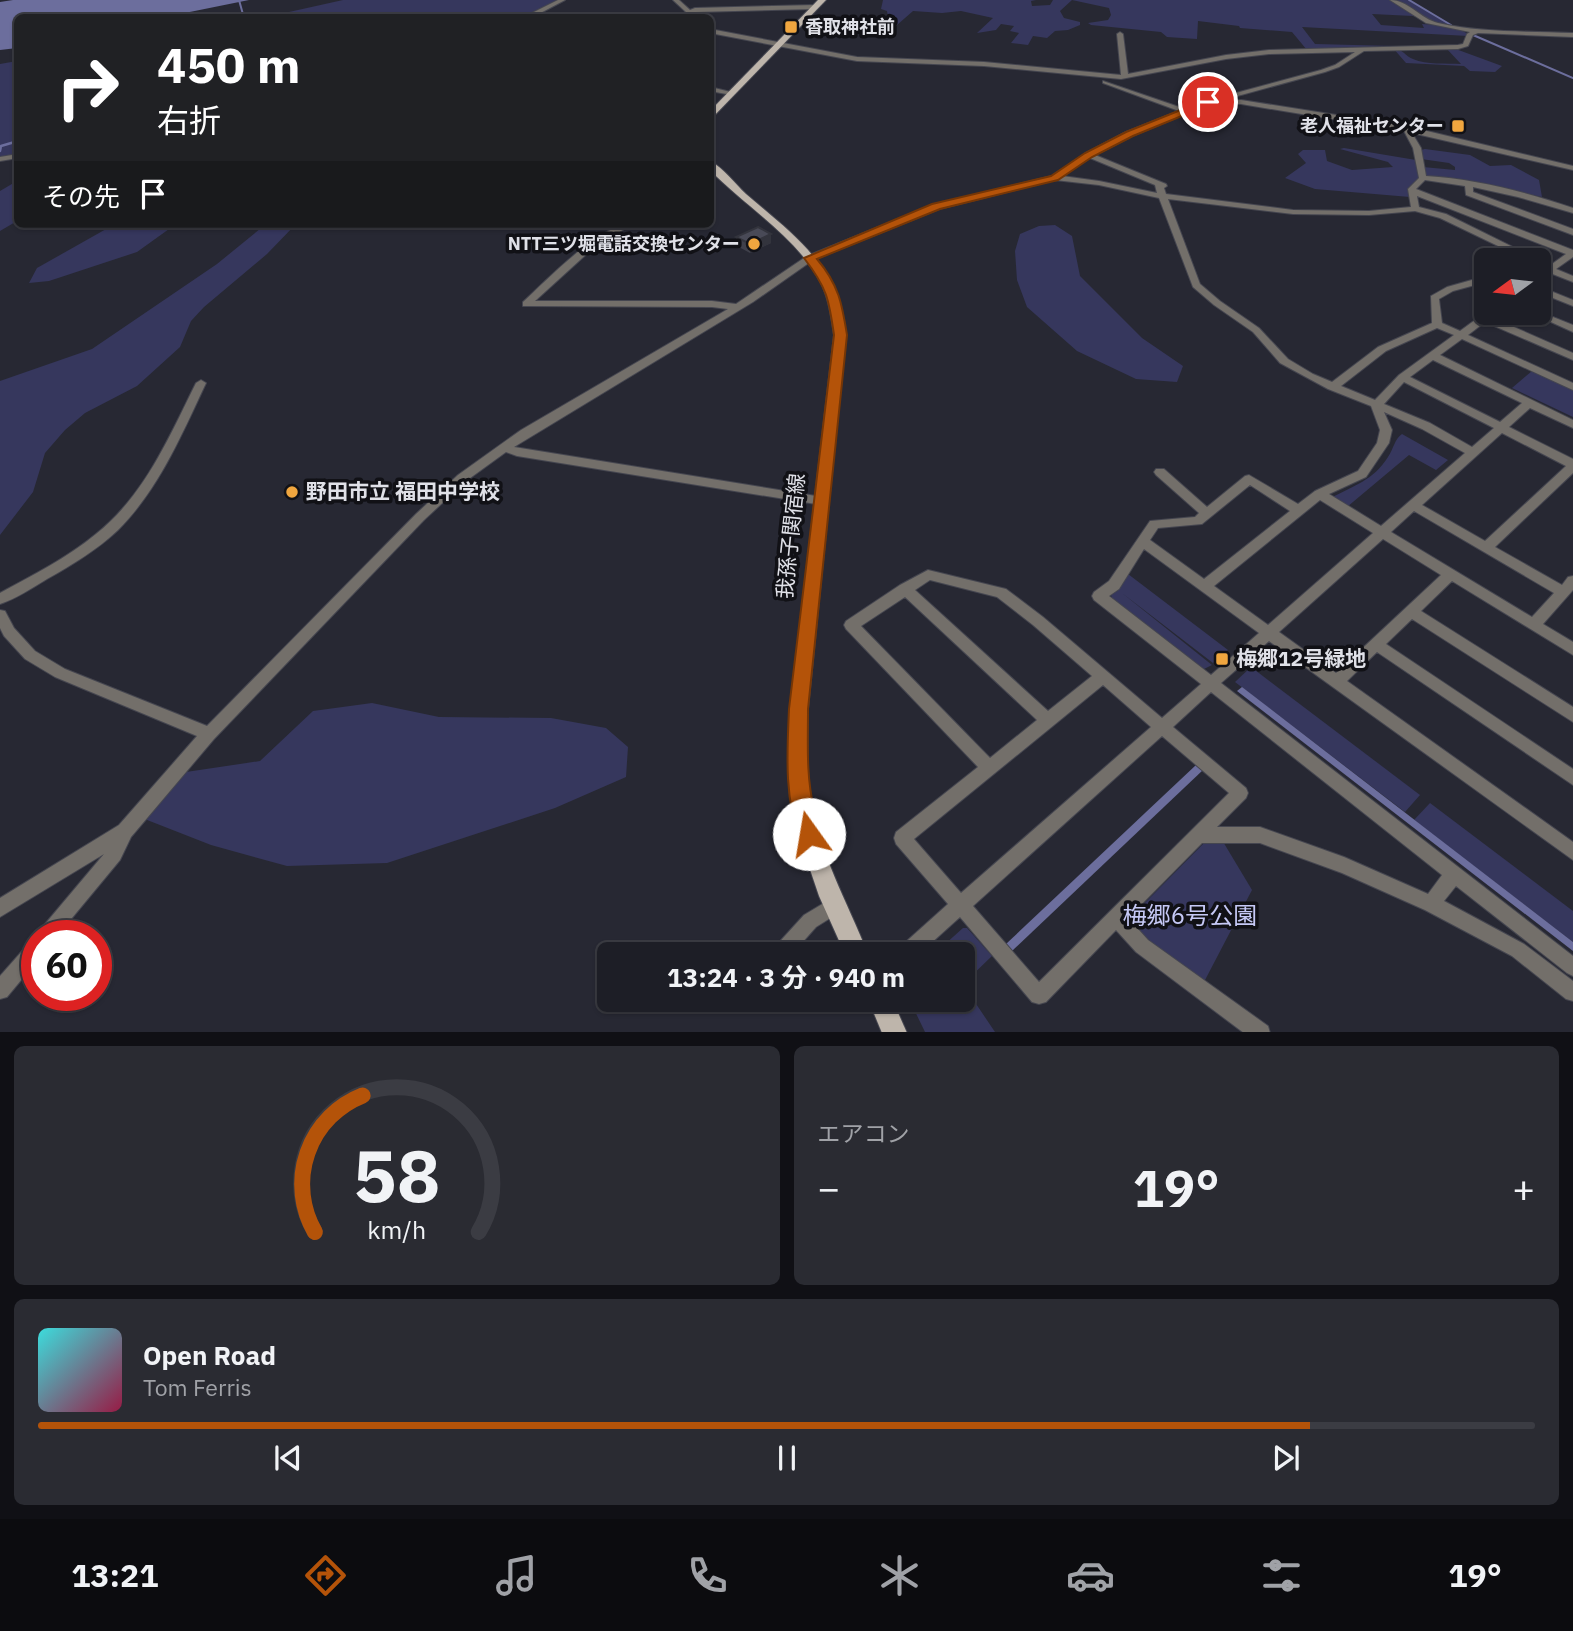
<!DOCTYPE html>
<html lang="ja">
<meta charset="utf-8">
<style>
:root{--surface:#1d1e26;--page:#2a2b32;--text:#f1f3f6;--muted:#a0a2a7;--line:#3b3c43;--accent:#b45309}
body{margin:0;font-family:"IBM Plex Sans","Noto Sans JP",sans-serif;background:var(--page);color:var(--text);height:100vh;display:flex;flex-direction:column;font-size:26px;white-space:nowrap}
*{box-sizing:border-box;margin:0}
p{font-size:23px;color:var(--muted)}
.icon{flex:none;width:38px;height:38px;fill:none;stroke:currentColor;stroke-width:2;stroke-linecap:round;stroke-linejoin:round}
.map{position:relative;height:1032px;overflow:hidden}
.sheet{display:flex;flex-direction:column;gap:14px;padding:14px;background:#101015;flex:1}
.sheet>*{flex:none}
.hud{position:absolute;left:14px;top:14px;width:700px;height:214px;border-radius:10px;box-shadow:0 2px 5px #0004,0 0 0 2px var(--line);background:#202124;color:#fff;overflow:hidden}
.needle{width:46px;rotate:255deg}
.buttons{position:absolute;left:1474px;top:248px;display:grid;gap:14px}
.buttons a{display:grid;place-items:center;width:77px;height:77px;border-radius:10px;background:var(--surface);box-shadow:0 2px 5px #0004,0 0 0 2px var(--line);font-size:35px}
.speed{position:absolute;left:21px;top:920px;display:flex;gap:14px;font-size:35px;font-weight:700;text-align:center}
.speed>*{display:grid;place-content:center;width:91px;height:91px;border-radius:50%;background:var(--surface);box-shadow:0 2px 5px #0004,0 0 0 2px var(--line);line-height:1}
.speed .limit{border:10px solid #d22;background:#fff;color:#111}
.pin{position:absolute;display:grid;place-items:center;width:60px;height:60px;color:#fff;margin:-30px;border:4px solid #fff;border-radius:50%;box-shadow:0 2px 7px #0007}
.me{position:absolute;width:77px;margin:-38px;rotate:347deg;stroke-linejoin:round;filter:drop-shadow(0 0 5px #0008)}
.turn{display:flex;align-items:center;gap:24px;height:147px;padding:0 28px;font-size:32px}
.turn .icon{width:91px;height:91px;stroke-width:2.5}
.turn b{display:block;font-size:49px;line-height:60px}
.then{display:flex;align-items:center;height:66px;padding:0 28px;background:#0003;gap:14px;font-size:26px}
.big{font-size:52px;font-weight:700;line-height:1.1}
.sheet .widget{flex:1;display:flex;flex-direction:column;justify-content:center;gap:10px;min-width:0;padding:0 24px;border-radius:10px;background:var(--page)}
.sheet .dial{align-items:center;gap:0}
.dial svg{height:182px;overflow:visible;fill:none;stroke:var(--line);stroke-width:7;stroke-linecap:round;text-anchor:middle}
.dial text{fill:var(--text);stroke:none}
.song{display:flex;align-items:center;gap:21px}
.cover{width:84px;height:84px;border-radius:10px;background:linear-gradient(135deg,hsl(180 70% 55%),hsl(340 70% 35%))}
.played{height:7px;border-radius:4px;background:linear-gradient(90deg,var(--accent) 85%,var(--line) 85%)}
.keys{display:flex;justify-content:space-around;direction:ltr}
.heat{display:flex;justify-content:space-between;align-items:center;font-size:38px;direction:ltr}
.sheet .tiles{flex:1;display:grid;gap:14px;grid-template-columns:1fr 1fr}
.widget:last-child{grid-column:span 2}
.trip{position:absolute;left:597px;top:942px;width:378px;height:70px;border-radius:10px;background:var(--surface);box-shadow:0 2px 5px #0004,0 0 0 2px var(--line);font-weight:700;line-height:70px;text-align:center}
.tabs{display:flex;height:112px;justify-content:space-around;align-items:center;background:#0c0c0f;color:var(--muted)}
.tabs .icon{width:49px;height:49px}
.tabs .active{color:var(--accent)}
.tabs b{font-size:32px;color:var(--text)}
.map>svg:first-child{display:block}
</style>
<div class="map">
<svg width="1573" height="1033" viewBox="0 0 1573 1033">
<rect width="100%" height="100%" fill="#272833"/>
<g fill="#36375d" fill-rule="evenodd">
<polygon points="343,0 559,0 521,17 262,18"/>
<path d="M 883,0 L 1036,0 L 1031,1 L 1032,6 L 1050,5 L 1053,0 L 1408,0 L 1468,34 L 1468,36 L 1302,27 L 1315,44 L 1395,46 L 1307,50 L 1292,32 L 1240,28 L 1239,26 L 1198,21 L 1197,39 L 1167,37 L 1161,32 L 1091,25 L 1088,23 L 1108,20 L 1111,15 L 1109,8 L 1072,0 L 1060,11 L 1064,18 L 1080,22 L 1080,25 L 1068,30 L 1055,31 L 1047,38 L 1033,36 L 1028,45 L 1011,43 L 1019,33 L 1010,31 L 1014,26 L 1001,24 L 996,30 L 977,33 L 993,18 L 961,11 L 942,13 L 913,11 L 897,25 L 880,23 L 888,17 L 887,11 L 881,9 ZM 1372,14 L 1413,16 L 1438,25 L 1422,24 L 1424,28 L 1381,25 Z"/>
<path d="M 1393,48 C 1403,49 1405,56 1413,59 C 1427,65 1446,63 1461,64 L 1446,48 L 1453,48 L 1502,66 L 1495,72 L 1470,71 L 1464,66 L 1406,63 Z"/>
<polygon points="17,61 17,154 0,157 0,64"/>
<polygon points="1344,148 1416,160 1421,176 1409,188 1410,197 1315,189 1285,178 1306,163 1298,154 1303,150 1325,150 1327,161 1352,170 1393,167 1388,162 1340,149"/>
<polygon points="1425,149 1470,155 1490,166 1511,165 1539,180 1542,197 1466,181 1425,176 1423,167 1455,170 1455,167 1449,163 1421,159 1421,150"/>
<polygon points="17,181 17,221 0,231 0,191"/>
<polygon points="115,224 176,224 137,252 49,281 29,283 37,268"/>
<polygon points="266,224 296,224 267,254 204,307 191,321 180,347 137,386 85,413 65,430 45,453 33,492 0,535 0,381 92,349 217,264"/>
<polygon points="1055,225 1072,236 1080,276 1142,338 1183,366 1177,382 1136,379 1077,351 1027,307 1017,280 1015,251 1020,234 1039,226"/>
<polygon points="1532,371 1573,390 1573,417 1512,388"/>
<path d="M 1402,434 L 1448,460 L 1436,470 L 1409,455 L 1347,507 L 1331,498 C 1353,486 1374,480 1388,457 C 1394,448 1394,440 1402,434 Z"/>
<polygon points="1128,574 1228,650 1213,663 1122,593 1212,665 1202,670 1112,599 1111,594"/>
<polygon points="1251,667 1420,795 1405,812 1235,682"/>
<polygon points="372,703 439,717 551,718 606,728 628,747 626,777 555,808 387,863 287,866 211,845 142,818 161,782 186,772 260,761 313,711"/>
<polygon points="1430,803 1573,911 1573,942 1414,820"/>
<path d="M 1207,840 L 1222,840 L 1252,890 L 1204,982 C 1184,968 1135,941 1131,917 Z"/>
<polygon points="963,928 967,928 992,956 963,984 962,954 934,954"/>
<polygon points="968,992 995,1032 925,1032 909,999 927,999 919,1003 923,1012 951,999 962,999 963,994"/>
</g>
<g fill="#6c6e9d">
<polygon points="13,0 249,0 165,17 18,18 17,48 0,50 0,2"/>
<polygon points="1242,687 1573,942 1573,951 1237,691"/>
<polygon points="1196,765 1203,770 1012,951 1006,944"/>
</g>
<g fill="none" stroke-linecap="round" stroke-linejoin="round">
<g stroke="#6c6e9d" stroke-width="2">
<polyline points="239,0 244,18"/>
<polyline points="1409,0 1451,25"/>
<polyline points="1473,35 1573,78"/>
</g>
<polyline stroke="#6c6e9d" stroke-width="2.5" points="0,151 1,146 18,141"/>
<g stroke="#454650" stroke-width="2">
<g id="minor">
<polygon points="558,0 565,0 531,18 522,18"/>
<polygon points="673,0 679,0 690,10 695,8 815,5 818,7 815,9 696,12 683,18 674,18 686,12"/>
<path d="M 1390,0 C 1408,0 1421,19 1438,23 C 1482,33 1529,31 1573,33 L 1573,37 L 1478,33 L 1473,35 L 1468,46 L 1458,49 L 1364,51 L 1339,67 L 1325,72 L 1223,100 L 1241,100 L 1406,126 L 1573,166 L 1573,170 L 1412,133 L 1421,148 L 1426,176 C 1476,179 1526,192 1573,208 L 1573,213 L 1518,197 L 1473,187 L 1473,192 L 1573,229 L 1573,235 L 1466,195 L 1465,186 L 1425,180 L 1416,189 L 1573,250 L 1573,257 L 1556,269 L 1573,276 L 1573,282 L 1550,273 L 1538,281 L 1538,274 L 1566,254 L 1417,196 L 1419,207 L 1446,214 L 1533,257 L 1530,261 L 1521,261 L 1523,258 L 1440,218 L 1415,211 L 1369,215 L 1293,214 L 1168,199 L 1200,284 L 1220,301 L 1259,328 L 1288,359 L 1313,374 L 1332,382 L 1378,347 L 1432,323 L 1431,296 L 1447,287 L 1486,276 L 1486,282 L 1453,291 L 1439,299 L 1442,323 L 1460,331 L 1486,312 L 1496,313 L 1491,317 L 1573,353 L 1573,360 L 1485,322 L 1468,335 L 1573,383 L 1573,390 L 1462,339 L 1440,355 L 1573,420 L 1573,428 L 1530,408 L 1509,427 L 1573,459 L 1573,473 L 1495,547 L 1562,585 L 1568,577 L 1573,576 L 1573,590 L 1543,624 L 1573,642 L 1573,655 L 1452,581 L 1421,611 L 1573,707 L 1573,722 L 1412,619 L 1386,644 L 1573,769 L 1573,785 L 1377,652 L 1347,681 L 1573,842 L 1573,860 L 1269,641 L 1221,683 L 1573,956 L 1573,976 L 1567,973 L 1456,886 L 1444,901 L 1524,944 L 1573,981 L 1573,1001 L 1566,999 L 1512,956 L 1425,910 L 1342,873 L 1260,843 L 1202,843 L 1128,918 L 1148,940 L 1268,1026 L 1270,1033 L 1244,1033 L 1136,952 L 1116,930 L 1046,1002 L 1039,1004 L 1032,1002 L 960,917 L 919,954 L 896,954 L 899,948 L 948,904 L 896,844 L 894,838 L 896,832 L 978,767 L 846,629 L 844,625 L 846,621 L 900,585 L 928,570 L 1006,589 L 1043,617 L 1162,718 L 1201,684 L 1094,600 L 1092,596 L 1094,592 L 1109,581 L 1150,521 L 1195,517 L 1199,513 L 1156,475 L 1154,472 L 1156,469 L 1164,469 L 1207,507 L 1245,476 L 1249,475 L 1298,504 L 1315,491 L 1358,471 L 1377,443 L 1380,430 L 1371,406 L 1328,389 L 1280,363 L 1253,332 L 1214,305 L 1193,287 L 1159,198 L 1099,185 L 1055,180 L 939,209 L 813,260 L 753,302 L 514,447 L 822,497 L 826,498 L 828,501 L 826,504 L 822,505 L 517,456 L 506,452 L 466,481 L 424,520 L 214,739 L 131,837 L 120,860 L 57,936 L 37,936 L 40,930 L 104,854 L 0,917 L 0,898 L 119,825 L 197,736 L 55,677 L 25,659 L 4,636 L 0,628 L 0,610 L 5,611 L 14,628 L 35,651 L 65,669 L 207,726 L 416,514 L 458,475 L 521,430 L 728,309 L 712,307 L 523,306 L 523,302 C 547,280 600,224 632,224 L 591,250 L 535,301 L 712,301 L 736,304 L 807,256 L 933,205 L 1052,176 L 1086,153 L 1126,132 L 1179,111 L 1103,83 L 1103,81 L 1185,109 L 1208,100 L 1223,100 L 1220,98 L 1221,97 L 1321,70 L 1335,65 L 1355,52 L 1269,54 L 1226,59 L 1121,79 L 984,66 L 857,61 L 710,33 L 710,29 L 857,57 L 984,62 L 1121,75 L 1117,34 L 1120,32 L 1123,34 L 1128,74 L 1226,55 L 1269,50 L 1458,45 L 1463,44 L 1467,34 L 1470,32 L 1426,23 ZM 1209,104 L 1241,104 L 1404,131 L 1413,148 L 1419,178 L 1408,189 L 1411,207 L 1369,211 L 1293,210 L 1166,194 L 1164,188 L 1167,186 L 1166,184 L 1095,155 L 1132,136 ZM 1090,158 L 1155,185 L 1157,193 L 1099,181 L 1062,176 ZM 1437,328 L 1454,335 L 1399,375 L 1375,400 L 1341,386 L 1386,351 ZM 1433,360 L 1522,403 L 1500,422 L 1410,377 ZM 1404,382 L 1494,428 L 1472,447 L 1430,423 L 1384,404 ZM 1384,412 L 1422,429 L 1465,453 L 1381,526 L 1329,494 L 1366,477 L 1389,443 L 1392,430 ZM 1502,433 L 1566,466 L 1485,541 L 1422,505 ZM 1250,485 L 1290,511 L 1204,579 L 1150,540 L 1158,528 L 1202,524 ZM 1320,500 L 1373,533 L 1268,625 L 1214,586 ZM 1414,511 L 1554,593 L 1532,617 L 1391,532 ZM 1383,539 L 1441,575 L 1336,673 L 1279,632 ZM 1144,549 L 1259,633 L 1211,675 L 1109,596 L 1119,589 ZM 930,580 L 997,597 L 1033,625 L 1092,676 L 1048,711 L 915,590 ZM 905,597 L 1037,720 L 990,758 L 861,626 ZM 1103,685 L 1151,727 L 961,893 L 914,839 ZM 1211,692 L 1442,875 L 1428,894 L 1344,857 L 1260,827 L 1217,827 L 1246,798 L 1248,793 L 1246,788 L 1173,727 ZM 1162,736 L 1229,793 L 1039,982 L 973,906 Z"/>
<polygon points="710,87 735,93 732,95 710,91"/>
<polygon points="18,154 18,158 0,161 0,157"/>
<polygon points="1538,286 1573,300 1573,306 1538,292"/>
<polygon points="1538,311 1573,325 1573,332 1531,313 1538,313"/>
<path d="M 201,380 L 206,383 C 182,434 159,489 118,530 C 97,550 72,565 47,579 C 32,588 16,599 0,604 L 0,593 C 33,575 67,558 96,534 C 145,495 169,437 196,383 Z"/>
<polygon points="834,897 840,900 843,906 840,912 816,927 792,954 771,954 774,948 804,915"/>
<polygon points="37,938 37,961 7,997 0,999 0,976 31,941"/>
</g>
</g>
<g stroke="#454650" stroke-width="2">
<g id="major">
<polygon points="818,0 826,0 710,120 710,111"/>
<path d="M 710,161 C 724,168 735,184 746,194 C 797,238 837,264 846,335 L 808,709 C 808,738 806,767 810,796 C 819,853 847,901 868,954 L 845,954 L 819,896 L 799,837 L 790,796 L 788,763 L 790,709 L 834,335 C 831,317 829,299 821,283 C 797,237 746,207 710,170 Z"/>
<polygon points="868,999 892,999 907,1033 882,1033"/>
</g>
</g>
<use href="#minor" fill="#736f6a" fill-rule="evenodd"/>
<use href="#major" fill="#beb5ab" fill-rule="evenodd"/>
</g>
<polygon fill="#3f404b" points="736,237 771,243 750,253 737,246"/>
<polygon fill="#33343d" points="771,234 771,243 750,253 750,244"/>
<polygon fill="#494a57" stroke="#33343d" stroke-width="2" points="758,227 771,234 750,244 736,237"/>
<path fill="#b45309" stroke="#753606" stroke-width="2" d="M 1208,99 L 1212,102 L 1211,104 L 1133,136 L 1092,157 L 1058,180 L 940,209 L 817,259 C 839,285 842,304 847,335 L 808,709 C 808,743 806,776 814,809 C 816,821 821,831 817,842 L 809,845 L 801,842 C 784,800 787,753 789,709 L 834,335 C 829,299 827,288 804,258 L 932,204 L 1051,176 L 1085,153 L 1126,132 Z"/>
<g fill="#f0a63f" stroke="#111116" stroke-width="2.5">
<rect x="784" y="20" width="14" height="14" rx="3.5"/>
<rect x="1451" y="119" width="14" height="14" rx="3.5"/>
<circle cx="754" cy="244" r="7"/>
<circle cx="292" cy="492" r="7"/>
<rect x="1215" y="652" width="14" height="14" rx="3.5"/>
</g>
<g text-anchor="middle" stroke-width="7" stroke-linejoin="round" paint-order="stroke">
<g font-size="18" font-weight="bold" fill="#e0e1e8" stroke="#111116" text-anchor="end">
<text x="805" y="33" text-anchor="start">香取神社前</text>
<text x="1444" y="132">老人福祉センター</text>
<text x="740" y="250">NTT三ツ堀電話交換センター</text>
</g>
<g font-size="21" font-weight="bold" fill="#e0e1e8" stroke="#111116" text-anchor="start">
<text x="306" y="499">野田市立 福田中学校</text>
<text x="1236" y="666">梅郷12号緑地</text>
</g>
<g font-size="21" fill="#e0e1e8" stroke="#111116">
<text transform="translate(791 536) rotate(-84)" y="7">我孫子関宿線</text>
</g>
<g font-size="24" fill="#c6c9f6" stroke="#111116">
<text x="1190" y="924">梅郷6号公園</text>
</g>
</g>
</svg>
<div class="buttons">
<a><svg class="needle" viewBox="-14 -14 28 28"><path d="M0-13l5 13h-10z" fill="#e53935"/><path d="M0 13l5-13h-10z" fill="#a0a2a7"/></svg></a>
</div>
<div class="speed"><div class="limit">60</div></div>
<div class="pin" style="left:1208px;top:102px;background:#d93025"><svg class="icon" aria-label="arrive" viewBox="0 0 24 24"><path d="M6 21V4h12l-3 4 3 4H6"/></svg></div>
<svg class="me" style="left:809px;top:834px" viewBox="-20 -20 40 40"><circle r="19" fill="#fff"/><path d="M0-13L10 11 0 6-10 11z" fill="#b45309"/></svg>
<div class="trip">13:24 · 3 分 · 940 m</div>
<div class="hud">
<div class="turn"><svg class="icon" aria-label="right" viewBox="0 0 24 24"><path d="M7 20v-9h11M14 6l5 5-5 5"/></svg><div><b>450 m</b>右折</div></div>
<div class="then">その先<svg class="icon" aria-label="arrive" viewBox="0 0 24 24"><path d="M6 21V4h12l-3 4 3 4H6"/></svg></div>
</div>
</div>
<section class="sheet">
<div class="tiles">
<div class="widget dial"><svg viewBox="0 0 100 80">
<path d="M14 69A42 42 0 1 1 86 69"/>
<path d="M14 69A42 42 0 0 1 35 9" stroke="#b45309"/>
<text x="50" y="56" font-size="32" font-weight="700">58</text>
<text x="50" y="72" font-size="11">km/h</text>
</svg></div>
<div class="widget"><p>エアコン</p>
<div class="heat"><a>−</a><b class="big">19°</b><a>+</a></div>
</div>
<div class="widget">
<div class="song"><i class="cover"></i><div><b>Open Road</b><p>Tom Ferris</p></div></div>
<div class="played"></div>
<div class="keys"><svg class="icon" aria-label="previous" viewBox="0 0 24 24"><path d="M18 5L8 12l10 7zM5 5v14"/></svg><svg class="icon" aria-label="pause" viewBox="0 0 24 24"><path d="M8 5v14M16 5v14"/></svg><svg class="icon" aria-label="next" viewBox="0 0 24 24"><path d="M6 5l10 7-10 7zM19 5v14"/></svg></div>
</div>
</div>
</section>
<nav class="tabs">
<b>13:21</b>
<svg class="icon active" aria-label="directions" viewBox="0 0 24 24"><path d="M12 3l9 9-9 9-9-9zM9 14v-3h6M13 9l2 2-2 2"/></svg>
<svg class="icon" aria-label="music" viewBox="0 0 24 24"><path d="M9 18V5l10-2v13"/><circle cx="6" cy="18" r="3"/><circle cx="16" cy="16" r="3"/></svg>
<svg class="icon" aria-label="phone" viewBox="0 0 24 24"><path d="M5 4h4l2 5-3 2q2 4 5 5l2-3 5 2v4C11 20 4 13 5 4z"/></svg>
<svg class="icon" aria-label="climate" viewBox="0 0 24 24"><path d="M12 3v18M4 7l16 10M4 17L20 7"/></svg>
<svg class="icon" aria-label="car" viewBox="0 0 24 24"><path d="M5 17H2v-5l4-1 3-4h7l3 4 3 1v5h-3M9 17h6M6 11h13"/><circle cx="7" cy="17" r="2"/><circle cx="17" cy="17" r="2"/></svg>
<svg class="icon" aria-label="filters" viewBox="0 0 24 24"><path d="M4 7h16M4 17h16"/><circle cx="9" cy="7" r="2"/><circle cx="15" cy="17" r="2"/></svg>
<b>19°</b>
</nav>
